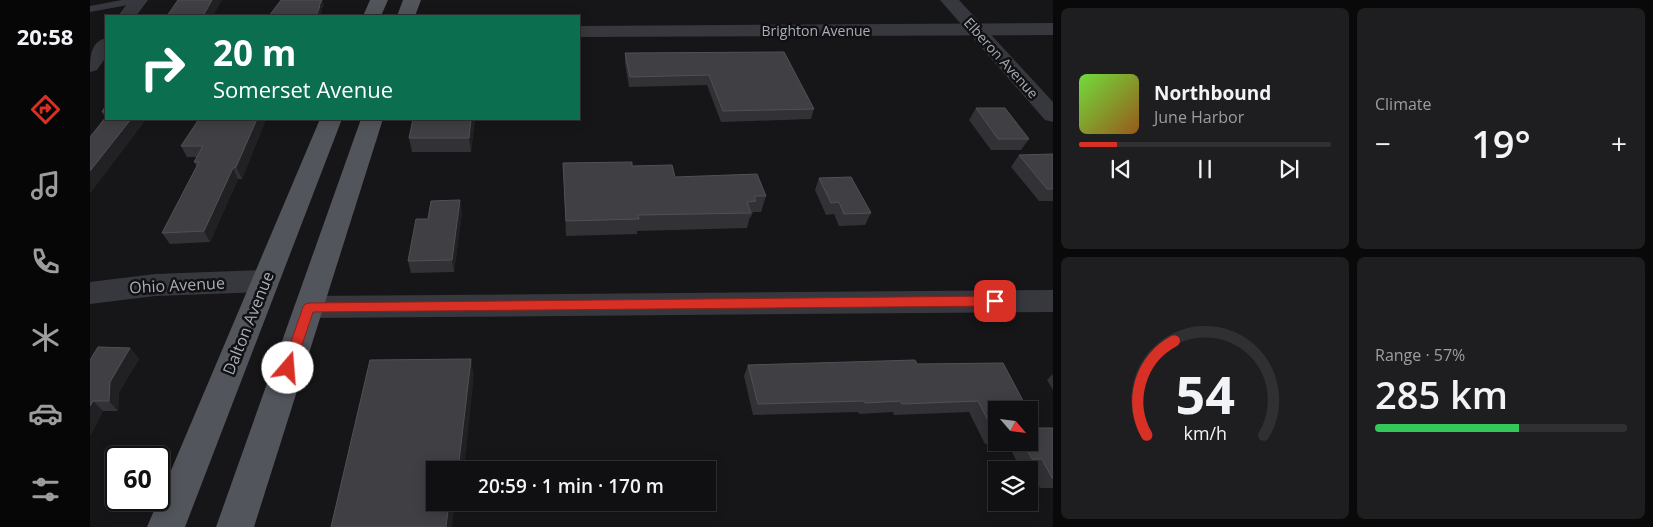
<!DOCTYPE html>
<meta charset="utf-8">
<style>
:root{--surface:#101012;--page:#1e1e20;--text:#f1f3f6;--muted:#9c9d9f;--line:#303032;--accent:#d93025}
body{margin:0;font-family:"Open Sans",sans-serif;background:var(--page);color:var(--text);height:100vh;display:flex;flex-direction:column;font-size:19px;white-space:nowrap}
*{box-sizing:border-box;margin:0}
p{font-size:16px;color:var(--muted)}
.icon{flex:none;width:28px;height:28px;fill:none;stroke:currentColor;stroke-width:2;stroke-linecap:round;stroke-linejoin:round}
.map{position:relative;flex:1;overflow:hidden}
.drawer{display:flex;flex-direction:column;gap:8px;padding:8px;background:#09090a;width:600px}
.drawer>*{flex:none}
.banner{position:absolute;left:15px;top:15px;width:475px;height:105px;border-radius:0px;box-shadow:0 2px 12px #0003,0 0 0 1px var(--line);background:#0b6e4f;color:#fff;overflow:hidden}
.needle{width:32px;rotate:118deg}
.buttons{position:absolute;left:898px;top:401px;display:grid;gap:10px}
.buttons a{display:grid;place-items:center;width:50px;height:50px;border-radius:0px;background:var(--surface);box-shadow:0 2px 12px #0003,0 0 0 1px var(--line);font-size:25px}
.speed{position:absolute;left:15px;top:446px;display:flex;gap:10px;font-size:25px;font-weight:700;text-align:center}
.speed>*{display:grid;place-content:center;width:65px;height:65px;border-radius:50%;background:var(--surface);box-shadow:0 2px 12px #0003,0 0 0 1px var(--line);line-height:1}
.speed .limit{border:2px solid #111;border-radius:8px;background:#fff;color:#111}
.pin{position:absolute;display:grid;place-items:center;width:42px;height:42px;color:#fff;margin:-21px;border-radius:10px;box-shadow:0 2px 8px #0006}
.me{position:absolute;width:55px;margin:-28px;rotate:18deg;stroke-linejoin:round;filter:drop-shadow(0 0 4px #0008)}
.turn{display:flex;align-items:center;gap:18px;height:105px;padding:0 25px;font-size:22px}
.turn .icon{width:65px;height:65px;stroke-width:2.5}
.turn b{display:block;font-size:35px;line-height:42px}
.big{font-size:38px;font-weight:600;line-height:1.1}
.drawer .card{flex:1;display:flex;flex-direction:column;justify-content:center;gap:8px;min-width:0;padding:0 18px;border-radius:8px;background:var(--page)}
.drawer .dial{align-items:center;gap:0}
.dial svg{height:130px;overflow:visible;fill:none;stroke:var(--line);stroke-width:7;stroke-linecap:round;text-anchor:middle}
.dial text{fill:var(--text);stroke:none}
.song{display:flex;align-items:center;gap:15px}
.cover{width:60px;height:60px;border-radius:8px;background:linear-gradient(135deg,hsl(100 70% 55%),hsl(30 70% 35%))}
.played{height:5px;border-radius:2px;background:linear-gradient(90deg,var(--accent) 15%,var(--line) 15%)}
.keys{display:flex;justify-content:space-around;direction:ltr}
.heat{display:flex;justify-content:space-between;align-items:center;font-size:28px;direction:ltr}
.charge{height:8px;border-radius:4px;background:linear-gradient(90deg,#34c759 57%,var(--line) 0)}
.drawer .tiles{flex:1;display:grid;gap:8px;grid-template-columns:repeat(2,1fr)}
.trip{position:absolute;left:336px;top:461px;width:290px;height:50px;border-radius:0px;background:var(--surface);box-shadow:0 2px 12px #0003,0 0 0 1px var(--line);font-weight:600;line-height:50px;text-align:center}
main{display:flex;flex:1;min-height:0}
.tab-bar{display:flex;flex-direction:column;width:90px;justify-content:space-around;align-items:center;background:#060607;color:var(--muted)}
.tab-bar .icon{width:35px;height:35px}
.tab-bar .current{color:var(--accent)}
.tab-bar b{font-size:22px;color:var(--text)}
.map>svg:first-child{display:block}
</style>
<main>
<nav class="tab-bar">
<b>20:58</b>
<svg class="icon current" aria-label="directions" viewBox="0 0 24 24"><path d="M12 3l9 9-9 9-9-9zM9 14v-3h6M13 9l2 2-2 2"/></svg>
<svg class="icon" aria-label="music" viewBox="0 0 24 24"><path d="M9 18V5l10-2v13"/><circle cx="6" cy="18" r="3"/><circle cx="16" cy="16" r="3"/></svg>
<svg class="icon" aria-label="phone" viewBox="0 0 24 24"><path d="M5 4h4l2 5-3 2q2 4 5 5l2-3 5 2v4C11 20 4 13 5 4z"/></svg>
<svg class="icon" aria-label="climate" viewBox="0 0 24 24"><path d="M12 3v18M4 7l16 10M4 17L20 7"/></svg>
<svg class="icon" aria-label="car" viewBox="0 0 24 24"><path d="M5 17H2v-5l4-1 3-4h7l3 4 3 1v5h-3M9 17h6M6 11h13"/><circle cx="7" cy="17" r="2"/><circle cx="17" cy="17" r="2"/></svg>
<svg class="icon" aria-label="filters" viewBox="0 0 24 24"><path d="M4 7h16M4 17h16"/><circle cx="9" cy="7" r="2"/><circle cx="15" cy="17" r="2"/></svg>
</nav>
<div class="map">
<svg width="963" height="527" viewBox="0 0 963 527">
<rect width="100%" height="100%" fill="#161618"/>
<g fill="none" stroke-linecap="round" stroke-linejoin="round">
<polygon fill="#37383d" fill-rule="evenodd" points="32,0 54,0 49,3 0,12 0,6"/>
<g fill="#37383d" fill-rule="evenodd">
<polygon points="40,0 58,0 46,16 28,16"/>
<polygon points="963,23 963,35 489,37 489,26"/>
<path d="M 16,38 L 16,57 L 7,70 L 0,72 C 0,58 0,42 16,38 Z"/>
<polygon points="175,270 185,274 189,281 185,288 175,292 65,296 0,304 0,282 65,274"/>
<polygon points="963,290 963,312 219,318 209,315 204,307 209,299 219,296"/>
</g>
<polygon fill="#37383d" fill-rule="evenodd" points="850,0 869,0 963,102 963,122 955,120"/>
<g fill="#53555c" fill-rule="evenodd">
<polygon points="280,0 298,0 291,16 273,16"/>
<polygon points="313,0 331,0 325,16 307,16"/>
<polygon points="230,119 252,119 95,527 57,527"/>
<polygon points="271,119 293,119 164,527 126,527"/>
</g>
</g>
<g fill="#323236">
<polygon points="694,52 724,109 721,119 631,122 617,85 539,87 535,63 535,53"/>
<polygon points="16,105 16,119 56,119 0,193 0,137 15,118 12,112"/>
<polygon points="886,108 939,139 931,150 901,150 879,120"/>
<polygon points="176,119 152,179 148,179 120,242 80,244 72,233 107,167 104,162 107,157 97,157 91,146"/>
<polygon points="385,119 381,152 322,152 319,138"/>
<polygon points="963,154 963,201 949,201 921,167 929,155"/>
<polygon points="473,163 542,166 585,177 676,196 671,212 663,212 661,217 660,217 657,228 547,231 547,234 476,236"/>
<polygon points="729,178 781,213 775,225 749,226 744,214 736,215 725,190"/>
<polygon points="372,212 364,272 321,273 318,261 338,219"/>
<polygon points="40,348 49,359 29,392 28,411 13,411 0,436 0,360"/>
<polygon points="827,364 906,410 906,442 939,442 948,428 963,428 963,488 950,488 941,470 931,470 918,444 895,444 879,412 804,415 803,412 769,414 768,412 663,415 654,376 658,365"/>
<polygon points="963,374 963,390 957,380"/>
</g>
<g fill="#212124">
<polygon points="122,0 132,0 123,16 113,16"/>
<polygon points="232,0 234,6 231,10 232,12 230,16 226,16 229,6"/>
<polygon points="41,119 56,119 0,193 0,171"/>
<polygon points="167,119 176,119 152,179 146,167"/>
<polygon points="381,119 385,119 381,152 379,138"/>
<polygon points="143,168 148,179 120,242 114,231"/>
<polygon points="370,200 372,212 364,272 362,260"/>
<polygon points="40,348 49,359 29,392 28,411 19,401 20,382"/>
<polygon points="381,359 384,375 374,470 368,470"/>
<polygon points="3,401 13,411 0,436 0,406"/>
<polygon points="359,502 365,502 362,527 356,527"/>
</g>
<g fill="#3f3f44" stroke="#4f5156">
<polygon points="88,0 122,0 113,16 77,16"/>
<polygon points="191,0 232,0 229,6 230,6 226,16 179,16"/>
<polygon points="694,52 724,109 633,111 619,75 540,77 535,53"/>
<polygon points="16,105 16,112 12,112"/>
<polygon points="886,108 915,108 939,139 908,139"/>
<polygon points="16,117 16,119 41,119 0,171 0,137"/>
<polygon points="109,119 167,119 146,167 143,168 114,231 72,233 109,162 104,162 113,146 91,146"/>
<polygon points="323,119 381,119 379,138 319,138"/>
<polygon points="963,154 963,189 957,189 929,155"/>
<polygon points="542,162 542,166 582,165 585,177 667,174 676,196 664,196 666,201 657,202 661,213 548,215 549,219 476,221 473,163"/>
<polygon points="761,177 781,213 754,214 749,202 741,203 729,178"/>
<polygon points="370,200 362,260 318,261 326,219 338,219 341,201"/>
<polygon points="8,347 40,348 20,382 19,401 3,401 0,406 0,360"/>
<polygon points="381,359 368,470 345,470 345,502 359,502 356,527 241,527 280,360"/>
<polygon points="825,360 827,364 913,363 938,410 906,410 906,434 905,434 888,401 812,404 810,401 775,403 775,401 668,404 658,365"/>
<polygon points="939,411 948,428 963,428 963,478 962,478 952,459 942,459 933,442 939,442"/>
</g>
<polygon fill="#d93025" stroke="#8d1f18" points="905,296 909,298 911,301 909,304 905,306 223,312 203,372 198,374 194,372 192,368 213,307 215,304 219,303"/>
<g text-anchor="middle" stroke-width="5" stroke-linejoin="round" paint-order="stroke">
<g font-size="14" fill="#a8adb8" stroke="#111113">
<text x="726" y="36">Brighton Avenue</text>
<text transform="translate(911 58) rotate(48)" y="5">Elberon Avenue</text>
</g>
<g font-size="16" fill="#a8adb8" stroke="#111113">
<text transform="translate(87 285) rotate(-3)" y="6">Ohio Avenue</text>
<text transform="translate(158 323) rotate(-68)" y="6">Dalton Avenue</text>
</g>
</g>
</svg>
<div class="buttons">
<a><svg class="needle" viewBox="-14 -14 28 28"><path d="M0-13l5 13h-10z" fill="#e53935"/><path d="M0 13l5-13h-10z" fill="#9c9d9f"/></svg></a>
<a><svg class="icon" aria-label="layers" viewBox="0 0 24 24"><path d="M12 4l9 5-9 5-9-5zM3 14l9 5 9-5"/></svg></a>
</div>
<div class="speed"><div class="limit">60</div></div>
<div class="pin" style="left:905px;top:301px;background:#d93025"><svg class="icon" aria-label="arrive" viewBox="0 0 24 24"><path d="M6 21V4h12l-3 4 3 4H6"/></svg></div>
<svg class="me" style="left:198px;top:368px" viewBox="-20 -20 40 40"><circle r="19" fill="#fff"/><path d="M0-13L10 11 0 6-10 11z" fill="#d93025"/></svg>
<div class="trip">20:59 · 1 min · 170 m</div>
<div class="banner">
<div class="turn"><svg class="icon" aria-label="right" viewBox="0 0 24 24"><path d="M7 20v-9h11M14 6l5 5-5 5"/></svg><div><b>20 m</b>Somerset Avenue</div></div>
</div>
</div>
<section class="drawer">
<div class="tiles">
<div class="card">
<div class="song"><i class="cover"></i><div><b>Northbound</b><p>June Harbor</p></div></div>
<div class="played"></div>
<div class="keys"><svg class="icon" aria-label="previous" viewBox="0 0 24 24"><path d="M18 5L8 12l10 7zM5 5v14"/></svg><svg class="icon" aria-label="pause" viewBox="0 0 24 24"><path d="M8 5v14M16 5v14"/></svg><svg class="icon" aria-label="next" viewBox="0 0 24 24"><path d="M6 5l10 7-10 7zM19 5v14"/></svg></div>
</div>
<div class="card"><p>Climate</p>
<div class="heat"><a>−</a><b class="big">19°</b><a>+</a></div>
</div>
<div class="card dial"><svg viewBox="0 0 100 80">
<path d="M14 69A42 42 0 1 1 86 69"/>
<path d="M14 69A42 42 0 0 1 31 11" stroke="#d93025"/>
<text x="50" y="56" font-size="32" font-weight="700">54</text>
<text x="50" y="72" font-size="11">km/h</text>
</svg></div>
<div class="card"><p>Range · 57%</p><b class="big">285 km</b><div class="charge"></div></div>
</div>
</section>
</main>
